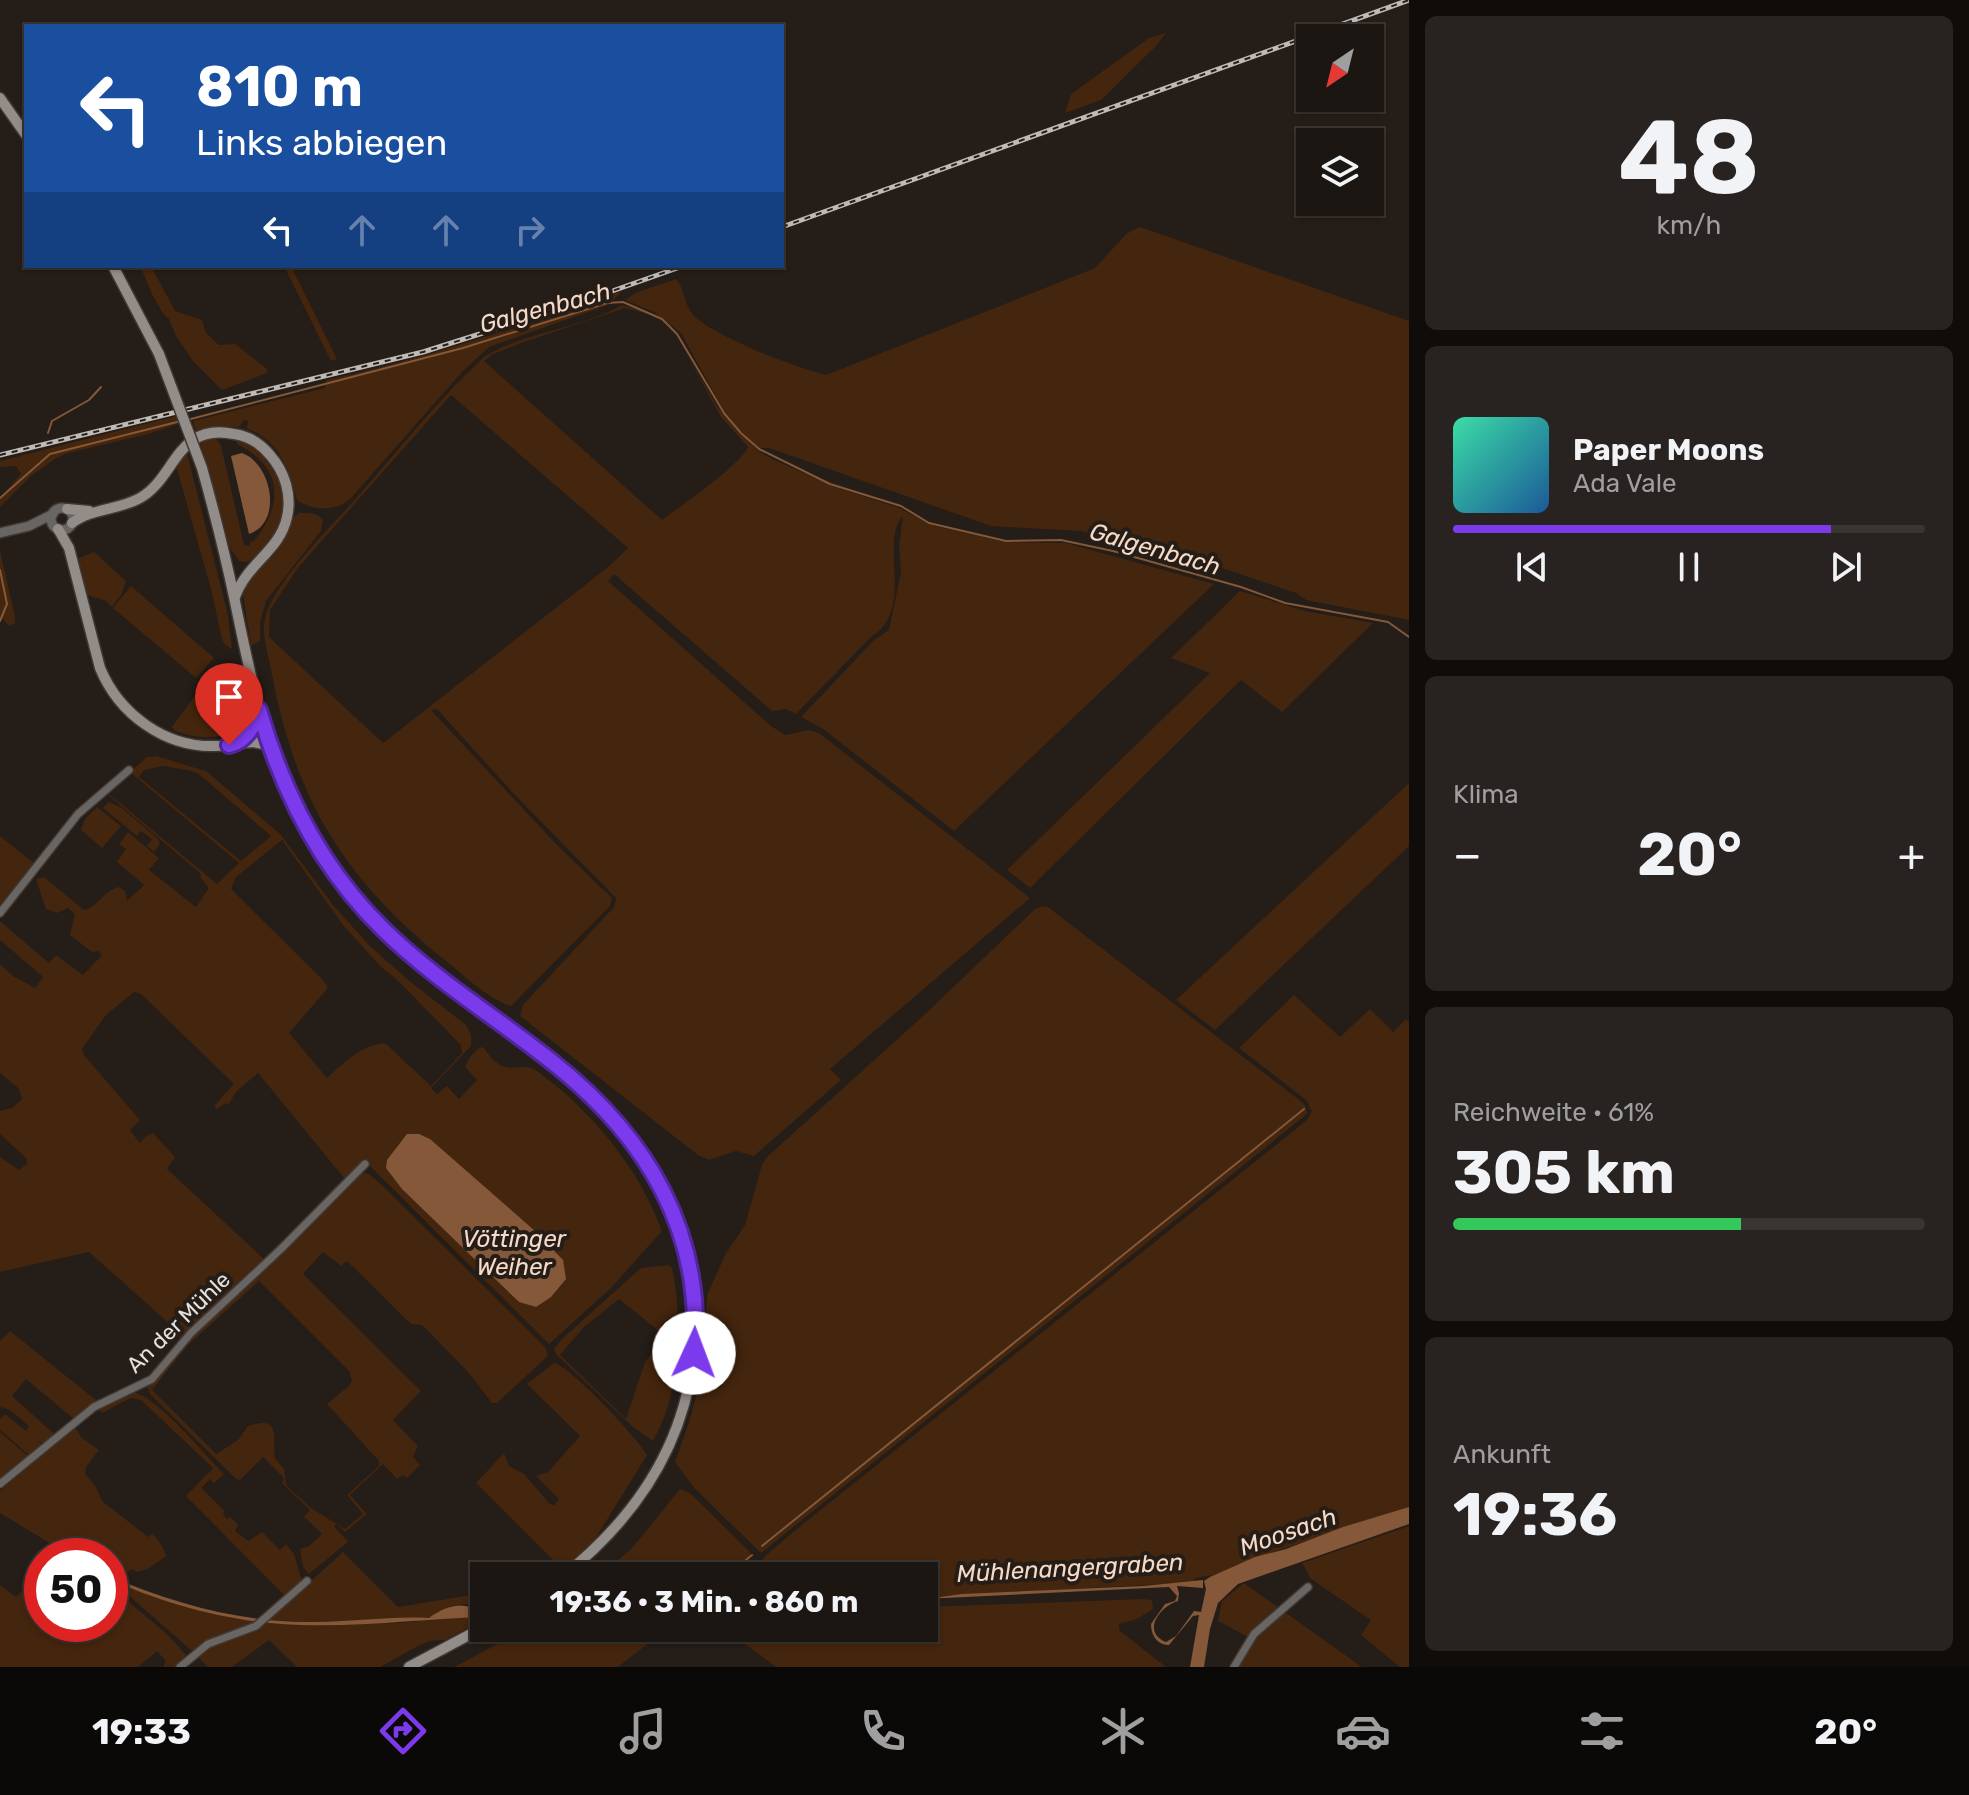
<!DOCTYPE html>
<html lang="de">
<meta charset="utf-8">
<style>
:root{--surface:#1b1612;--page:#282320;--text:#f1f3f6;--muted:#a09f9f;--line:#393532;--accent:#7c3aed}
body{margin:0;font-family:Rubik,sans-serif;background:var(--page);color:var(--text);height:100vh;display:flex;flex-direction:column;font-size:30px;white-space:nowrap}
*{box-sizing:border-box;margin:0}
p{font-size:26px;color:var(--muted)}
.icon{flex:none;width:44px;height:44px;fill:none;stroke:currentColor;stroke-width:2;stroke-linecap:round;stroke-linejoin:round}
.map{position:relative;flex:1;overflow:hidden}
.side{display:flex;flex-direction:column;gap:16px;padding:16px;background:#0f0c0a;width:560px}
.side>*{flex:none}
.guide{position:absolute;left:24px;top:24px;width:760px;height:244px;border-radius:0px;box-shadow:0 2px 6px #0004,0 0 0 2px var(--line);background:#1a4fa0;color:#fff;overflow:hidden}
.needle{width:52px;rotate:215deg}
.tools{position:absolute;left:1296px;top:24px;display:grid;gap:16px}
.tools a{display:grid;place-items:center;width:88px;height:88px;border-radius:0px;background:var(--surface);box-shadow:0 2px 6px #0004,0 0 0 2px var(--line);font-size:40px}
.speed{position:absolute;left:24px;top:1538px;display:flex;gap:16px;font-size:40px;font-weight:700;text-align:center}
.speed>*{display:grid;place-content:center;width:104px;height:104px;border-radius:50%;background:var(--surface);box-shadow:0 2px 6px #0004,0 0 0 2px var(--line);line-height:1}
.speed .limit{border:12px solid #d22;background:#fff;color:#111}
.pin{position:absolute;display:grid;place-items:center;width:68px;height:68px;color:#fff;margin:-82px -34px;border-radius:50% 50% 50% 0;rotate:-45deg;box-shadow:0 0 8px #0007}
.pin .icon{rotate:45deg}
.me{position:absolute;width:88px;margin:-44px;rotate:2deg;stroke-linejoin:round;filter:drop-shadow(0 0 6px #0008)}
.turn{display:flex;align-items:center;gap:28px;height:168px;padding:0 40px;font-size:36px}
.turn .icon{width:104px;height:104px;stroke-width:2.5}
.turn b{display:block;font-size:56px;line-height:68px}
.lanes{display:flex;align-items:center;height:76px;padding:0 40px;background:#0003;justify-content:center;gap:40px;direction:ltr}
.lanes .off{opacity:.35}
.big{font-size:60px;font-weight:700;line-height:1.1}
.side .tile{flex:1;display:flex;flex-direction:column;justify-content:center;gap:12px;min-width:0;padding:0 28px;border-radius:12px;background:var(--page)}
.side .dial{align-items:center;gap:0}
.dial b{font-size:104px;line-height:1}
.song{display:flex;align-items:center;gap:24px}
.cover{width:96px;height:96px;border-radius:12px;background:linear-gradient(135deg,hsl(160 70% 55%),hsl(210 70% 35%))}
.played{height:8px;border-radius:4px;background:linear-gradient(90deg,var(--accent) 80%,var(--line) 80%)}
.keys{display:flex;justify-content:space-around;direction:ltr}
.heat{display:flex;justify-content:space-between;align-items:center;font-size:44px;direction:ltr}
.charge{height:12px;border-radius:6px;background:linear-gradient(90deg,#34c759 61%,var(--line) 0)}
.trip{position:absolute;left:470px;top:1562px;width:468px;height:80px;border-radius:0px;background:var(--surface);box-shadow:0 2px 6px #0004,0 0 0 2px var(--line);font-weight:700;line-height:80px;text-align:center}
.menu{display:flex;height:128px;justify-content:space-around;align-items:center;background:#0b0907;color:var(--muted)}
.menu .icon{width:56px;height:56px}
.menu .active{color:var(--accent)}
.menu b{font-size:36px;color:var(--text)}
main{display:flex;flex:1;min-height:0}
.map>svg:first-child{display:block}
</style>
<main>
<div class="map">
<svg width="1409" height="1667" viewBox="0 0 1409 1667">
<rect width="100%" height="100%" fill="#241d18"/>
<g fill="#44250d" fill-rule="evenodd">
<polygon points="1166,33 1156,46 1101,100 1065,113 1071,94 1149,38"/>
<path d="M 1140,227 L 1409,321 L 1409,620 L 1306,600 L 1296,593 L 1225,569 L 1080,531 L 991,526 L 769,448 L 759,448 L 740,430 L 723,409 L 681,333 L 654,312 L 625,300 L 637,292 L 676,279 C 685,289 684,306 695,317 C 719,338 794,367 826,375 L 1095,268 L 1126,234 Z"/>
<polygon points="140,266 151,266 175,311 202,320 206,333 219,345 235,344 267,369 267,373 222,390 193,361 176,336 169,319 162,312 152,294"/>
<polygon points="284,266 291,266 337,359 331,361"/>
<path d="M 622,291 L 608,305 L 489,347 L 463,371 L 351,498 C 337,512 312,511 297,500 C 290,470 279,440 247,429 L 248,421 L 244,420 L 239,427 L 215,426 L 196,431 L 193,421 L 325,388 L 326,380 C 427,359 524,324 622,291 Z"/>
<path d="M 622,305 L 648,313 L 675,334 L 717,406 L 757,450 L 772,459 L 838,488 L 897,507 L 935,526 L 1005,542 L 1066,543 L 1214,584 L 954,831 L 823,729 L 801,717 L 874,640 L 889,630 L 901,572 L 899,546 L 903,516 C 879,540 915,611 872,636 L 796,714 L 786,709 L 772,711 L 614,574 L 608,581 L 771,726 L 785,735 L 809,730 L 819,733 L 1030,898 L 830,1069 L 841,1080 L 754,1156 L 736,1151 L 709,1160 L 698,1155 L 520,1016 L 523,1005 L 614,907 L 616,898 L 514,794 L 437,709 L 431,710 L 556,844 L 612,898 L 610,906 L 511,1006 C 488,999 465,976 446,961 C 347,882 295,801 272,674 C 269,657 260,632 266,615 C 277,578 332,526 358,496 C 399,450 438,399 484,357 C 526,331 580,329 622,305 ZM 625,308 L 649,314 L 676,335 L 721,417 L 748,447 C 739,466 682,505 662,520 L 484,361 L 493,354 L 524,342 ZM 451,395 L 628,548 L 608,567 L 383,743 L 269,637 L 270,610 L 297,569 Z"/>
<polygon points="176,416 179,424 145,435 68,453 55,459 31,476 0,507 0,498 21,474 16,466 0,467 0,461"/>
<path d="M 212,438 L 218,441 L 221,446 L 244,545 L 250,546 L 250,542 L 254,541 C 284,504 283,467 237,444 L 237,438 C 253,444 268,453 277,468 C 295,500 280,546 247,562 L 239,561 L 230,548 L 200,442 Z"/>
<polygon points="187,453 228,615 232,649 225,645 222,639 211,589 177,469 177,464"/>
<path d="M 299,513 C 308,513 317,512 323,520 L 321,531 L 266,601 L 260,623 L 260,641 L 251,646 L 242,588 L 276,552 L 292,518 Z"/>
<polygon points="0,551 15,616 15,623 9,626 2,618 0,619"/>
<polygon points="94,552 126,581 121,595 112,607 106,601 87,595 77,559"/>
<polygon points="131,586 214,658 196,678 113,608"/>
<polygon points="1240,591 1305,611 1373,623 1282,712 1241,680 1030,888 1007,870 1210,673 1171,658"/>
<path d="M 223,668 L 227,673 L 241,723 C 225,742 197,739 175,731 L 172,727 L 215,669 Z"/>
<path d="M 156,756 L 206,771 L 266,822 L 281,835 L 333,905 L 370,946 L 407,979 L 466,1025 L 471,1035 L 471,1046 L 431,1088 L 437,1094 L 447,1086 L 459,1099 L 477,1080 L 465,1067 L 470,1057 L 480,1047 L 484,1048 C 506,1082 519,1059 537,1071 C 590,1109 640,1169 662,1231 L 611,1288 L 549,1344 L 367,1163 L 187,1332 L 152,1375 L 134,1387 L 96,1402 L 75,1420 L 26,1379 L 12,1396 L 54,1434 L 44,1444 L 39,1441 L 41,1445 L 29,1455 L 0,1430 L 0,1419 L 5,1414 L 26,1431 L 29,1426 L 10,1410 L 0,1407 L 0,1341 L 10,1331 L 96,1400 C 129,1392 168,1371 180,1336 L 163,1318 L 89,1252 L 0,1272 L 0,1157 L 19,1170 L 27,1164 L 26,1158 L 0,1134 L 0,1111 L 12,1108 L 22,1099 L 19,1089 L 0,1073 L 0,964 L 13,976 L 35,988 L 43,977 L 0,940 L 0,921 L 49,963 L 56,955 L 83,975 L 102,955 L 98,951 L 92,952 L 70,935 L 75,914 L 68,908 L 57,913 L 46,909 L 36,879 L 44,877 L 84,910 C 98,907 104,890 119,887 L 125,891 L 127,901 L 144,885 L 117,862 L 126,849 L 119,844 L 128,832 L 159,858 L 149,870 L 196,907 L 209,888 L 200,877 L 201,874 L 106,793 L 147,757 ZM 163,766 L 192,771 L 200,775 L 271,836 L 241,861 L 139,777 L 144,770 ZM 131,773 L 239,863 L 217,884 L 108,793 ZM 282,840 L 343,925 L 380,966 L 397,980 L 460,1044 L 462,1053 L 431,1086 L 385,1043 C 359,1046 346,1061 327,1078 L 289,1033 L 328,988 L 324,981 L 231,889 L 236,877 ZM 134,992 L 141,994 L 234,1084 L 214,1106 L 217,1109 L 226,1103 L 228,1105 L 236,1092 L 258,1073 L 344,1178 L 264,1259 L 167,1169 L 175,1157 L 153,1133 L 146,1136 L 140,1143 L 130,1130 L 140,1120 L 84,1055 L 82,1049 L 106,1015 Z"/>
<polygon points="1409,783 1409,846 1215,1030 1176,1000"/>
<polygon points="109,802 122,808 158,839 160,843 154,852 147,846 152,839 141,831 137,836 103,808"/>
<polygon points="97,807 121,826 102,848 81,830 85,819"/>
<polygon points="0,836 36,865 0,910"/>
<polygon points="1042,906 1048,907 1302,1102 1306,1107 1307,1114 761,1553 695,1489 675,1462 690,1419 700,1381 704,1358 707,1295 726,1253 745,1225 762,1165 767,1157 923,1016 1035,909"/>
<path d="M 1294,995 L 1340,1037 L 1370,1009 L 1393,1032 L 1406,1019 L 1409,1022 L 1409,1507 C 1345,1530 1279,1547 1217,1574 C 1210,1577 1202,1575 1194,1579 L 1194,1582 L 1181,1583 L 924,1597 L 924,1576 L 890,1576 L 874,1564 L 862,1564 L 855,1576 L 741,1576 L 758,1567 L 764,1557 L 798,1528 L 1307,1120 L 1312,1111 L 1306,1100 L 1239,1048 Z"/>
<path d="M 361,1172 L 369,1174 L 383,1186 L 545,1347 L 548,1356 L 497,1403 L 492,1403 L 469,1373 L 422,1325 L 411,1324 L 347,1261 L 341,1266 L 323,1252 L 303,1274 L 421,1391 L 393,1420 L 418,1446 L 413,1457 L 420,1465 L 407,1478 L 403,1475 L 397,1479 L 383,1464 L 350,1495 L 367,1514 L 345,1532 L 337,1524 L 334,1526 L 348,1542 L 309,1574 L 303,1567 L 300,1549 L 309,1546 L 322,1534 L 304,1517 L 310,1510 L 282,1483 L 284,1478 L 263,1457 L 240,1480 L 236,1479 L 151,1395 L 147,1387 L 191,1337 L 249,1285 ZM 259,1281 L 349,1371 L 352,1380 L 350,1385 L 327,1404 L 379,1461 L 379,1466 L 347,1495 L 363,1514 L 345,1529 L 311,1508 L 286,1485 L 284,1469 L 275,1458 C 273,1435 281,1415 248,1426 L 238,1440 L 216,1454 L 152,1390 L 187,1346 Z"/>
<path d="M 668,1265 L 672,1268 C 683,1317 680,1397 653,1441 L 633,1427 L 556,1354 L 554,1349 L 563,1338 L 641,1268 ZM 619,1299 L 665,1336 L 645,1362 L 626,1419 L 560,1355 L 584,1327 Z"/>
<path d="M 554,1363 C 571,1367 638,1438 647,1455 L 594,1541 L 585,1554 L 569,1566 L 556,1564 L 534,1576 L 552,1559 L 476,1483 L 504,1453 L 509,1466 L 524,1474 L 550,1504 L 554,1505 L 559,1499 L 536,1476 L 548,1472 L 580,1436 L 527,1384 Z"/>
<path d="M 133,1392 C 158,1397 205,1455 224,1474 L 214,1483 L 210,1479 L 201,1488 L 225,1511 L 223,1514 L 227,1519 L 230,1517 L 238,1525 L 235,1531 L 249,1541 L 262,1532 L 280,1550 L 286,1544 L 294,1554 L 302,1581 L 284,1595 L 186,1496 L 213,1468 L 141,1400 L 131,1398 L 102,1413 L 97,1408 Z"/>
<path d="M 75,1427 L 81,1437 L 99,1450 L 86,1467 L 85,1474 L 96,1487 L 102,1501 L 148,1537 L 152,1534 C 159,1540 164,1548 166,1556 L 148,1569 L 137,1572 L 132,1569 L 118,1579 L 110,1576 L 110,1556 L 71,1556 L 0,1513 L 0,1491 Z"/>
<polygon points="0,1432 28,1456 0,1480"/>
<polygon points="680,1489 690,1493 750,1552 751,1557 727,1576 600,1576 633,1547"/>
<polygon points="1409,1526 1409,1667 1400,1667 1361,1635 1371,1620 1311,1579 1302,1563"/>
<path d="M 343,1552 L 398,1607 L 484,1593 L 484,1615 C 480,1612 478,1608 474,1606 C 461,1600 439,1610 430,1618 L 309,1622 L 268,1620 Z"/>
<polygon points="32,1579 42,1583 42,1624 110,1624 110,1586 167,1634 186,1655 175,1667 164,1667 165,1660 157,1651 138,1667 0,1667 0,1585 16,1597"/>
<path d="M 110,1579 L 177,1602 L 256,1622 C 242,1637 210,1637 192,1651 Z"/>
<polygon points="1244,1583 1362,1667 1236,1667 1252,1639 1218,1621 1222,1601"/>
<polygon points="1143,1599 1152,1600 1153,1609 1137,1619 1119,1624 1119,1630 1166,1667 776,1667 724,1628 924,1628 924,1607"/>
<polygon points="468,1617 484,1619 445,1640 430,1641 420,1645 380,1667 297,1667 269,1640 232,1667 208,1667 196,1655 209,1646 251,1632 266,1623 299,1625 400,1623"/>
<polygon points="528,1628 668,1628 618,1667 454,1667"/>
</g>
<g fill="#845838">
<path d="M 242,453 C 271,463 284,522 249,534 L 231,456 Z"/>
<polygon points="407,1134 419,1134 430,1139 535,1231 563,1260 566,1279 551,1297 536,1307 519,1302 402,1189 386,1168 387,1160"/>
<path d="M 1409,1507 L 1409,1524 L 1238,1584 L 1218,1603 L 1210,1629 L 1204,1667 L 1190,1667 L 1199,1615 L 1193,1616 L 1169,1645 C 1157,1645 1151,1635 1151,1624 L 1165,1604 L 1175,1601 L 1177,1596 L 1169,1587 L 924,1599 L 962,1594 L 1143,1586 L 1203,1580 L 1203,1588 L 1177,1586 L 1179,1593 L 1178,1601 C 1160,1606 1141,1632 1166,1642 L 1176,1636 L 1194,1611 L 1201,1612 L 1206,1589 L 1204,1581 L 1210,1577 L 1255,1557 L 1286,1549 L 1343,1527 Z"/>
<path d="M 110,1576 C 172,1604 245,1623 313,1622 C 351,1622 391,1616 429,1618 C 447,1604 469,1599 484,1617 C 423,1619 362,1627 300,1625 C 239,1624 165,1605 110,1579 Z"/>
</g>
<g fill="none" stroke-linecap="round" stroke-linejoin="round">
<g stroke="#845838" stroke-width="2">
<polyline points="187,420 463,348 607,303 623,302 662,319 677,334 724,413 741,433 759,449 830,484 901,506 929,523 1006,541 1061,540 1113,551 1241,587 1285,603 1388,622 1409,637"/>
<polyline points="48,433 52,421 89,400 101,387"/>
<polyline points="0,498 50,454 181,421"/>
<polyline points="0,570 7,604 0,621"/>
<polyline points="762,1546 1304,1109"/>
<polyline points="727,1576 752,1555"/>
</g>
<g stroke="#3f3834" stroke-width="10">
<g id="minor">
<polyline points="0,913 78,814 129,770"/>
<polyline points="0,1484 94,1407 152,1379 191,1333 281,1249 365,1164"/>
<polyline points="180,1667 208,1644 256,1626 307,1581"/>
<polyline points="1234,1667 1254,1634 1308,1587"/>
</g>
</g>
<g stroke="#3f3834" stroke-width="12">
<g id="tertiary">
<circle cx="62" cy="519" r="11"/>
<polyline points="0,533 29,526 53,514"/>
</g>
</g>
<g stroke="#3f3834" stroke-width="13">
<g id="secondary">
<polyline points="0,98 26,135"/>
<polyline points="113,266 159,354"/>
<path d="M 202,468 C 214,511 225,554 234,597 C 252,683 268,773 317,848 C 342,885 371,919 404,949 C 452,992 507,1025 557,1066 C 649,1141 707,1238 693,1360 C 682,1450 632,1521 563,1576"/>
<polyline points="67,509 89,511"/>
<path d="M 72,523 C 92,508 119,510 140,498 C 176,478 176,422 234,434 C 248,436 261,444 270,455 C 285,472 292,495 287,517 C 280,551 247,563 235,597"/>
<path d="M 58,529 L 69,548 L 100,668 C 119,714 165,748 216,746 C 235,746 252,737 270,747"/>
<polyline points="239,741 251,731 259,712"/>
<polyline points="409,1667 484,1627"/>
</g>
</g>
<use href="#minor" stroke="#696562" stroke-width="7"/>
<use href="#tertiary" stroke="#696562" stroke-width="9"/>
<use href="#secondary" stroke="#938d89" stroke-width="10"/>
<g stroke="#c0bab6" stroke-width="5">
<g id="rail">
<polyline points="782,227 1409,0"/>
<polyline points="0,455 423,352 584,301 683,266"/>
</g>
</g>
<use href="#rail" stroke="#241d18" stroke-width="2" stroke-dasharray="6" stroke-linecap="butt"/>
<g stroke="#3f3834" stroke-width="13" stroke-linecap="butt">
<polyline id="secondary-bridge" points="159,354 202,468"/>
</g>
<use href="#secondary-bridge" stroke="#938d89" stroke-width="10"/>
</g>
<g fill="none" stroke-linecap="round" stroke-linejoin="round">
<g stroke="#51269a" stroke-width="20">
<path id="route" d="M 229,745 C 246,741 254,727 259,710 C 283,793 321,869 384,930 C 436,981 499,1019 556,1065 C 647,1138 704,1233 694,1353"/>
</g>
<use href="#route" stroke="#7c3aed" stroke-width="14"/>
</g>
<g text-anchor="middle" stroke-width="8" stroke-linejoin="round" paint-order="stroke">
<g font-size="22" fill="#e6e1dd" stroke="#241d18">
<text transform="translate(178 1322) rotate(-44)" y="8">An der Mühle</text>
</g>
<g font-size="24" font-style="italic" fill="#f7dac6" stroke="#241d18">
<text transform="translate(545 308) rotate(-15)" y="8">Galgenbach</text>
<text transform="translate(1155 549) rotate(16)" y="8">Galgenbach</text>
<text x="514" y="1247">Vöttinger<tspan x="514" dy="28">Weiher</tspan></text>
<text transform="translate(1288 1532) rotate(-19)" y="8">Moosach</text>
<text transform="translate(1070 1568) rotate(-3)" y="8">Mühlenangergraben</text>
</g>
</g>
</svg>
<div class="tools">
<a><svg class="needle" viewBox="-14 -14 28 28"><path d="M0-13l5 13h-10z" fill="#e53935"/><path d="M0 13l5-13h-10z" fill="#a09f9f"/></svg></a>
<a><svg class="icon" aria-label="layers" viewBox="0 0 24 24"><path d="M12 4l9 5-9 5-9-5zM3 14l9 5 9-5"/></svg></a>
</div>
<div class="speed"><div class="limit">50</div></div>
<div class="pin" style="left:229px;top:745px;background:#d93025"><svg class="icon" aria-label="arrive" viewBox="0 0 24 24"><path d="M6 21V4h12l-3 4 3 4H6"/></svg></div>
<svg class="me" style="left:694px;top:1353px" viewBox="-20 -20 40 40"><circle r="19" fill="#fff"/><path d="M0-13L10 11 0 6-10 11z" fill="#7c3aed"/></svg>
<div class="trip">19:36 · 3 Min. · 860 m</div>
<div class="guide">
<div class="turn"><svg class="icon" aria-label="left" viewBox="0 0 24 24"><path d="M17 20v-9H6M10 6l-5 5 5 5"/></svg><div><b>810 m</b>Links abbiegen</div></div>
<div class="lanes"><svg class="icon" aria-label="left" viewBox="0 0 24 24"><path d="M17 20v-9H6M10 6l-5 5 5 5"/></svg><svg class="icon off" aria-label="ahead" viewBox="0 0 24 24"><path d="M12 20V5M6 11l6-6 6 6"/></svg><svg class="icon off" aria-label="ahead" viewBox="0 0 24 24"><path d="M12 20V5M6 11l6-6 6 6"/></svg><svg class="icon off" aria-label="right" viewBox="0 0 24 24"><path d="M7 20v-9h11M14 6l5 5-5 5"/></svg></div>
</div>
</div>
<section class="side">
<div class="tile dial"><b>48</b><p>km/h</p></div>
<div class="tile">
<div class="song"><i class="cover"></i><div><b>Paper Moons</b><p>Ada Vale</p></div></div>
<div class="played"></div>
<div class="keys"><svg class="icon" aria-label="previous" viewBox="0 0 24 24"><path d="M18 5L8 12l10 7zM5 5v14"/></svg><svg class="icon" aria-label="pause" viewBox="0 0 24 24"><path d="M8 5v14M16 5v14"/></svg><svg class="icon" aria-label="next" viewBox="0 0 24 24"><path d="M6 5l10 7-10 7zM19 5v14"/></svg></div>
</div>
<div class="tile"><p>Klima</p>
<div class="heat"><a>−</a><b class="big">20°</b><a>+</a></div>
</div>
<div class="tile"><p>Reichweite · 61%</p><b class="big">305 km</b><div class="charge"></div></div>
<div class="tile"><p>Ankunft</p><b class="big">19:36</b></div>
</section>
</main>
<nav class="menu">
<b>19:33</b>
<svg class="icon active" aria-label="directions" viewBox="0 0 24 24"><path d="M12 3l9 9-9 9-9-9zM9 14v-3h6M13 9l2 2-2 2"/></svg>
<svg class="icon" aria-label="music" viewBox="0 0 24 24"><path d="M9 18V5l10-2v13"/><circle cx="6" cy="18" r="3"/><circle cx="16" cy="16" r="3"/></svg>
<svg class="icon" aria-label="phone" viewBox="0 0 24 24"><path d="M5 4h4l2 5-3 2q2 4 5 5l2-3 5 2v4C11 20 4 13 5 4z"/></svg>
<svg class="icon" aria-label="climate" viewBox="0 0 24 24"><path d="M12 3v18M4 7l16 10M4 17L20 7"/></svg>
<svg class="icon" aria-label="car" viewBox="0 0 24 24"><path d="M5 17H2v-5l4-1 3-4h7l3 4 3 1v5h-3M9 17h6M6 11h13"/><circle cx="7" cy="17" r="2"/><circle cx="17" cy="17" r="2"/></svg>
<svg class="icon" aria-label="filters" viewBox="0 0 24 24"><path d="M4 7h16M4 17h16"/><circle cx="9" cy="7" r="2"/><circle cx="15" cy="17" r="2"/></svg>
<b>20°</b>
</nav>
